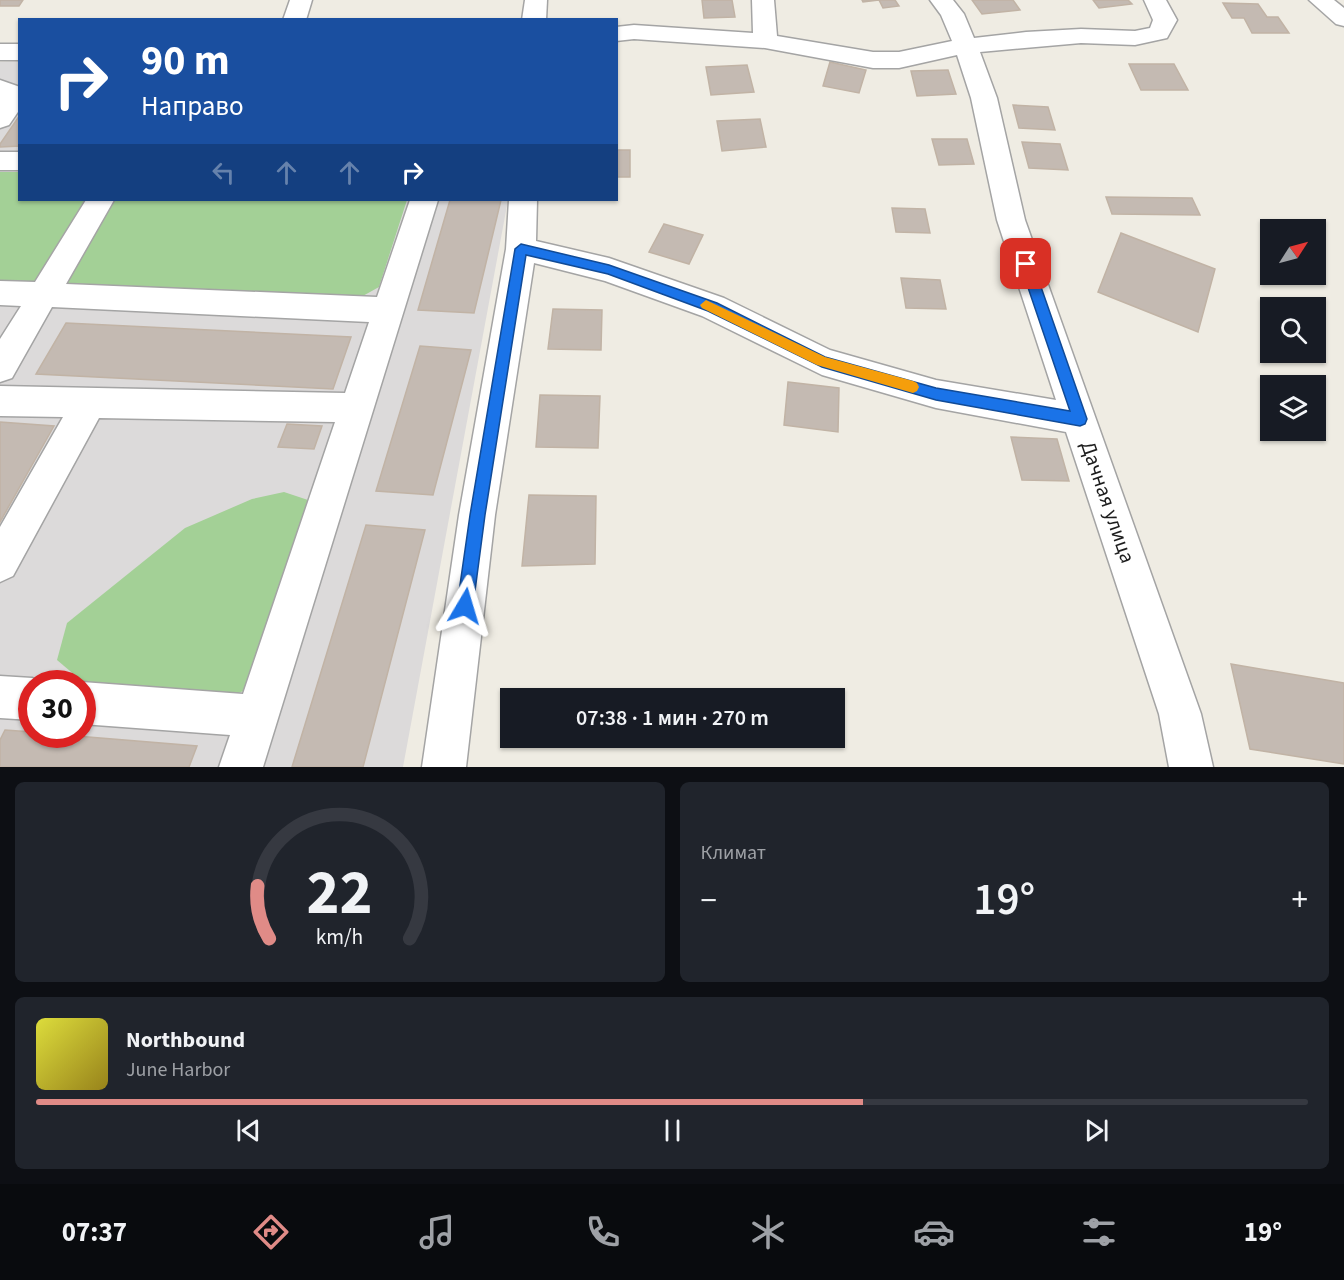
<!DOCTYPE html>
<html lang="ru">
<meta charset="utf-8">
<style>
:root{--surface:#171b24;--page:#20242c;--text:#f1f3f6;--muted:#9ea1a6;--line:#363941;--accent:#e08b87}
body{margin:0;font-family:"Source Sans 3",sans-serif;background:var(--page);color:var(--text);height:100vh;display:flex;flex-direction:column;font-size:22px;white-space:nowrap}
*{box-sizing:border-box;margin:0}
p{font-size:20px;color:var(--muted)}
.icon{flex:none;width:33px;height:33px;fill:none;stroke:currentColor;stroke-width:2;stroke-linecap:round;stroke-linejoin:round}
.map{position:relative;height:767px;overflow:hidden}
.drawer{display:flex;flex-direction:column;gap:15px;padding:15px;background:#0d0f14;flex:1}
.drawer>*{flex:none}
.banner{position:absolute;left:18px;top:18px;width:600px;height:183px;border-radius:0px;box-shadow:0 2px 4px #0004;background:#1a4fa0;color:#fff;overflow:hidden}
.needle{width:39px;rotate:54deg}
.fabs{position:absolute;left:1260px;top:219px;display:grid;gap:12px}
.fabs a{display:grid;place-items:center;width:66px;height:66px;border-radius:0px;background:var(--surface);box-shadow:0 2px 4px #0004;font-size:30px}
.speed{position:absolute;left:18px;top:670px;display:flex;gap:12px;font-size:30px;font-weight:700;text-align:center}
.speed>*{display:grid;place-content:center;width:78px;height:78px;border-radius:50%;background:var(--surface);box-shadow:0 2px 4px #0004;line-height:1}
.speed .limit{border:9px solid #d22;background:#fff;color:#111}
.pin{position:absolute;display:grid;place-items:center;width:51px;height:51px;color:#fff;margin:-26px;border-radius:12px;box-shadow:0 3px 9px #0006}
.me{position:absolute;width:66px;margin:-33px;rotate:7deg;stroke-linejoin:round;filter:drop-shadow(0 0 4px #0008)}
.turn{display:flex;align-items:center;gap:21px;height:126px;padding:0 24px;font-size:27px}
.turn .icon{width:78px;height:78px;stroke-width:2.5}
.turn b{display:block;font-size:42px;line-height:51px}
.lanes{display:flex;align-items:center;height:57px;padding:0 24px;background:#0003;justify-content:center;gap:30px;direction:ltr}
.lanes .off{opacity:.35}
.big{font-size:45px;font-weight:600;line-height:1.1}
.drawer .tile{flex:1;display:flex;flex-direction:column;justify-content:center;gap:9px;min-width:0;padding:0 21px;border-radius:9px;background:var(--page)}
.drawer .dial{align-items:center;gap:0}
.dial svg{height:156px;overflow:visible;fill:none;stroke:var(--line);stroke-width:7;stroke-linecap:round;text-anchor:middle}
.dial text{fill:var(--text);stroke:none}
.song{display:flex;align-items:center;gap:18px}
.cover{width:72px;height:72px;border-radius:9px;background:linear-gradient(135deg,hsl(60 70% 55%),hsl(50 70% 35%))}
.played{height:6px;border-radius:3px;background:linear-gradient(90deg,var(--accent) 65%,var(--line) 65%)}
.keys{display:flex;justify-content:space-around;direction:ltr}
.heat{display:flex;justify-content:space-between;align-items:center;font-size:33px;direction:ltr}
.drawer .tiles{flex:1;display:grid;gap:15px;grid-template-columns:1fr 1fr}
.tile:last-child{grid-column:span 2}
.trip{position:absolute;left:500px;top:688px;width:345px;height:60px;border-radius:0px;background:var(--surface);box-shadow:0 2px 4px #0004;font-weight:600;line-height:60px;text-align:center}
.dock{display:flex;height:96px;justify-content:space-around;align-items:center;background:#090b0e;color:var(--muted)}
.dock .icon{width:42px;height:42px}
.dock .active{color:var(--accent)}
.dock b{font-size:27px;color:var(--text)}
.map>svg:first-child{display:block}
</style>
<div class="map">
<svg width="1344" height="767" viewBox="0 0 1344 767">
<rect width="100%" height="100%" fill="#efece3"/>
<path fill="#dcdada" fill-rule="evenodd" d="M 19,61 L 20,200 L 508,200 L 403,767 L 0,767 L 0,62 ZM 32,684 L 82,684 L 82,735 L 32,735 Z"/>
<g fill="#a3d096">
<polygon points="0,172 19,172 20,200 407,200 379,287 361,297 0,281"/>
<polygon points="284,492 311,501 245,690 229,698 83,682 57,660 67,623 185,528 252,499"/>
</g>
<g fill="#c4bab2" stroke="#c1b3a5" stroke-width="1.5">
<polygon points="0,0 23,0 19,6 0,6"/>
<polygon points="702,0 732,0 735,17 704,18"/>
<polygon points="862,0 895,0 899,6 883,8 879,0 863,2"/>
<polygon points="972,0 1013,0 1020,10 982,14"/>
<polygon points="1093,0 1128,0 1132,4 1099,8"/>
<polygon points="1223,3 1258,4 1267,17 1278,17 1289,33 1252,33 1244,18 1232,18"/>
<polygon points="830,62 866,70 859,93 823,86"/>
<polygon points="1129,64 1174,64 1188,90 1141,90"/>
<polygon points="747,65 754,92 711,95 706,67"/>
<polygon points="948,70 956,94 917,96 911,71"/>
<polygon points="1013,105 1048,107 1055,130 1019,128"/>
<polygon points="20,115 20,146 0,147 0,144"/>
<polygon points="760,119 766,147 722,151 717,121"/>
<polygon points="932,139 967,139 974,164 939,165"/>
<polygon points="1022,142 1060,144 1068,170 1029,168"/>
<rect x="616" y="150" width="14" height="27"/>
<polygon points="1106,197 1192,198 1200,215 1112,214"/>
<polygon points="450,200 501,200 474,313 418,310"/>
<polygon points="892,208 925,209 930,233 896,232"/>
<polygon points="664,224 703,235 689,264 649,252"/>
<polygon points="1121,233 1215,269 1198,332 1098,292"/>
<polygon points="901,278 940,280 946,309 906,308"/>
<polygon points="553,309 602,310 601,350 548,349"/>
<polygon points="66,323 351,337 333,389 36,374"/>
<polygon points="420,346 471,350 433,495 376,491"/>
<polygon points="788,382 839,388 838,432 784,425"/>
<polygon points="540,395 600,396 598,448 536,447"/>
<polygon points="0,422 54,426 0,522"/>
<polygon points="287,424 322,426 314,449 278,447"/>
<polygon points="1011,437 1057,439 1069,481 1022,480"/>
<polygon points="529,495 596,496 595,564 522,566"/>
<polygon points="366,525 425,530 363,767 292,767"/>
<polygon points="1231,664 1344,683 1344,764 1250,749"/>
<polygon points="5,730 32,732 32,735 64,735 197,746 189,767 0,767 0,740"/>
</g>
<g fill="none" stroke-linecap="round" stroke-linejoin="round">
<g stroke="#a4a4a4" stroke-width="3">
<g id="minor">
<polygon points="290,0 312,0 306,20 283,20"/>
<polygon points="525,0 547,0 546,20 522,20"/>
<polygon points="752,0 774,0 777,36 873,52 899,52 952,41 941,15 930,0 953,0 964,14 974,38 1026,32 1081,29 1135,31 1150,28 1153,20 1144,0 1166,0 1177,20 1167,38 1135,45 1081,43 980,52 997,98 1025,220 1201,714 1213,767 1169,767 1159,714 1066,432 936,408 822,375 702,316 605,281 534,263 495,515 466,767 422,767 459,515 506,249 509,200 537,200 536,241 609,258 724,298 830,350 936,380 1056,400 997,220 971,98 957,55 899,68 873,68 765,48 634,39 616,41 616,27 634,25 753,33"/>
<polygon points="1309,0 1334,0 1344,8 1344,26 1336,24"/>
<rect x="0" y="44" width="20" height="16"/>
<polygon points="0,80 20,87 20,109 9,125 0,128"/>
<rect x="0" y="152" width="20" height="18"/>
<polygon points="86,200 114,200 66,284 377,297 410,200 438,200 263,767 219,767 230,735 82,724 82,684 78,684 82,682 243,694 335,422 99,418 13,576 0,582 0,527 63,417 0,416 0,386 345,393 369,322 52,307 12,378 0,382 0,339 21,306 0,305 0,281 35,282"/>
<polygon points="0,676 32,678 46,684 32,684 32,720 0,718"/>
</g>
</g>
<use href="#minor" fill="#fff" fill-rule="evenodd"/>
</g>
<polygon fill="#1a73e8" stroke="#114b97" stroke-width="1.5" points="521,244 609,265 717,303 825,357 936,388 1070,411 1020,264 1026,259 1033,264 1087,419 1085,424 1080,426 936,400 822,367 708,311 608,274 526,255 485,515 473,606 471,612 465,615 459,612 457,606 470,515 515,249"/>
<polygon fill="#f59e0b" points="706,300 825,357 913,381 917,383 919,387 917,391 913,393 817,365 702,308 700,305"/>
<g text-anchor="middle" stroke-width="4.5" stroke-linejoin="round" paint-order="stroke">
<g font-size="21" fill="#1d1d1d" stroke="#fff">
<text transform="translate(1108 502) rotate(71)" y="7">Дачная улица</text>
</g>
</g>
</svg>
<div class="fabs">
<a><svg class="needle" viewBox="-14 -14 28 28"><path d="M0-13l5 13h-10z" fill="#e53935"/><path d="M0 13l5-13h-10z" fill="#9ea1a6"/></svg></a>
<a><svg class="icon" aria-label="search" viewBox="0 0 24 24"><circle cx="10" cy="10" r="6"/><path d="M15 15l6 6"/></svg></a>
<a><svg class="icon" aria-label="layers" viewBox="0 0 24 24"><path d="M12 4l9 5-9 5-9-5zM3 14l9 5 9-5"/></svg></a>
</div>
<div class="speed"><div class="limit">30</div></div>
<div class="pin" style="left:1026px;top:264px;background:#d93025"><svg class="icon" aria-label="arrive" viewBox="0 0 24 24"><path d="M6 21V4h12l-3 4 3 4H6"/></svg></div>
<svg class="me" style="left:465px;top:606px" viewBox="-20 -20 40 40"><path d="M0-17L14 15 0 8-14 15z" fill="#1a73e8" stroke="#fff" stroke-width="4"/></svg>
<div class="trip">07:38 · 1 мин · 270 m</div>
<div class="banner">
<div class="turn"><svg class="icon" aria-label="right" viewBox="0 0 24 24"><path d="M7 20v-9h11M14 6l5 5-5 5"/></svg><div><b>90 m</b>Направо</div></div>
<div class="lanes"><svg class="icon off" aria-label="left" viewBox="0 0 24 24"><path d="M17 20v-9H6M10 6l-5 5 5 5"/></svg><svg class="icon off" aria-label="ahead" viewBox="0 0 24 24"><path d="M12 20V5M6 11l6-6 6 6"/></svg><svg class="icon off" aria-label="ahead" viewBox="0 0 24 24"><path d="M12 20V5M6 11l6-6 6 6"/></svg><svg class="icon" aria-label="right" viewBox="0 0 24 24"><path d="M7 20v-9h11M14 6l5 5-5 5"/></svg></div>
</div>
</div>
<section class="drawer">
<div class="tiles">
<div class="tile dial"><svg viewBox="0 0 100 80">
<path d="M14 69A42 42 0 1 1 86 69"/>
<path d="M14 69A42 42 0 0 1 8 42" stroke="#e08b87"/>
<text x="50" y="56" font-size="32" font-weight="700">22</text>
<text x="50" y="72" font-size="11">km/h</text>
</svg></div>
<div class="tile"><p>Климат</p>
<div class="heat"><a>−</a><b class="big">19°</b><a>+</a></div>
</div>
<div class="tile">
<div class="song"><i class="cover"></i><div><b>Northbound</b><p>June Harbor</p></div></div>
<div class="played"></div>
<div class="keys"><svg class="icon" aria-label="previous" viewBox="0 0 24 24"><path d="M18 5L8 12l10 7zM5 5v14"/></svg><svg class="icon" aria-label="pause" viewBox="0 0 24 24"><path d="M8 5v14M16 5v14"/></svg><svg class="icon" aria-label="next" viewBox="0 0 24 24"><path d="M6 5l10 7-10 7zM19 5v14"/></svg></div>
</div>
</div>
</section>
<nav class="dock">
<b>07:37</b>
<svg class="icon active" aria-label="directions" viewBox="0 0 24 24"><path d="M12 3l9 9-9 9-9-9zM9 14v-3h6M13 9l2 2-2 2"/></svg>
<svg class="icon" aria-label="music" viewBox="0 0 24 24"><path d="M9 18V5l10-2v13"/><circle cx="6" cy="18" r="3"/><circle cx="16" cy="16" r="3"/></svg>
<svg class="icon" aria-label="phone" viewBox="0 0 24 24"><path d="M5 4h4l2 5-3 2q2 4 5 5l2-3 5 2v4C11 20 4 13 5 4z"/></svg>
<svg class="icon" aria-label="climate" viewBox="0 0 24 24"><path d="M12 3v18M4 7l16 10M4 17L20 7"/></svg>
<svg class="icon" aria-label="car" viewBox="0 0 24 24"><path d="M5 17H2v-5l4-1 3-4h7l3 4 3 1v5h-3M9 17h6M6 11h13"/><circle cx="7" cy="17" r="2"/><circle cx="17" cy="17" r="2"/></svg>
<svg class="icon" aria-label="filters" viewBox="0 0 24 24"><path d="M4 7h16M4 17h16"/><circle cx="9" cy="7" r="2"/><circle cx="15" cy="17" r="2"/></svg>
<b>19°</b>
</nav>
